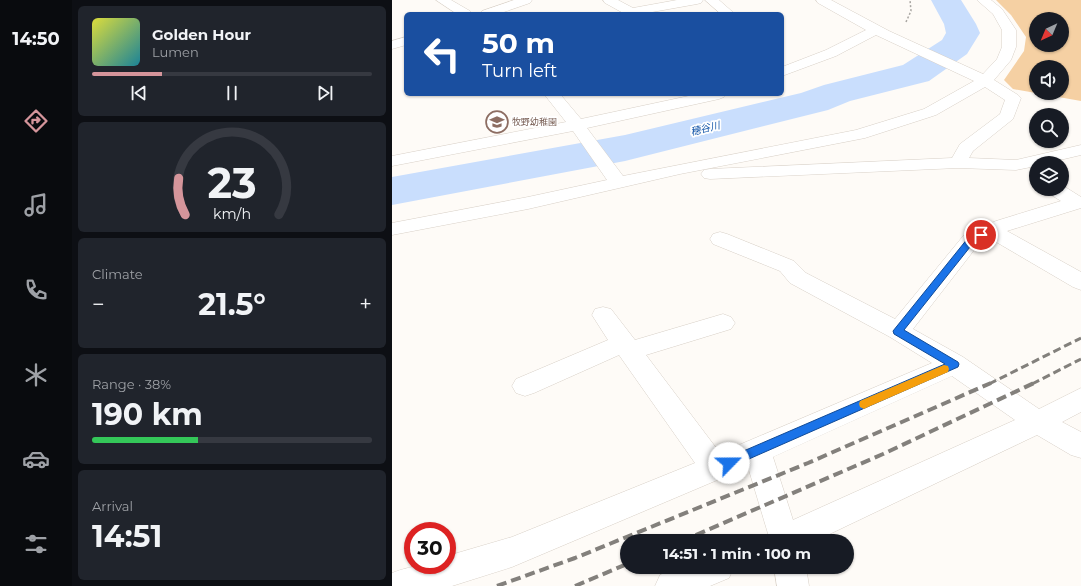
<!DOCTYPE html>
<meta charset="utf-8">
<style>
:root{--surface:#171b24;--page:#20242c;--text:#f1f3f6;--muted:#9ea1a6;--line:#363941;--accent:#d5959b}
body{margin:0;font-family:Montserrat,"Noto Sans JP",sans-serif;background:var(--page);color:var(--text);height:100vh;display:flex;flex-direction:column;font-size:15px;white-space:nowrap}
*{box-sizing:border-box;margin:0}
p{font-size:13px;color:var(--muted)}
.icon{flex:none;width:22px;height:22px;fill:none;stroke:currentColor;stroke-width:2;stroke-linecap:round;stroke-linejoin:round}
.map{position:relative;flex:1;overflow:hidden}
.panel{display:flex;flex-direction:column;gap:6px;padding:6px;background:#0d0f14;width:320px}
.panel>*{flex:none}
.top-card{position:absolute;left:12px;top:12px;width:380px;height:84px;border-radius:6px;box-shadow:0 1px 3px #0004;background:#1a4fa0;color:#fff;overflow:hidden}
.needle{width:26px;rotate:224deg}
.tools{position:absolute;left:637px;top:12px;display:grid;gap:8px}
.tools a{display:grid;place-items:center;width:40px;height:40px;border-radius:50%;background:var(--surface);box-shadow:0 1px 3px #0004;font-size:20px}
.speed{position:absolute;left:12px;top:522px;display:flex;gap:8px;font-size:20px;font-weight:700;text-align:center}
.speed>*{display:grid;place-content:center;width:52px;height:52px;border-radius:50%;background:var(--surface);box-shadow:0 1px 3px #0004;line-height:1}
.speed .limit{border:6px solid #d22;background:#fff;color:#111}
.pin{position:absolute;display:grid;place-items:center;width:34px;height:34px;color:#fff;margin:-17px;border:2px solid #fff;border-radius:50%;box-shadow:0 1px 4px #0007}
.me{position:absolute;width:44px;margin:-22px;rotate:67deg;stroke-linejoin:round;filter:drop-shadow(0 0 3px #0008)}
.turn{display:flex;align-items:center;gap:14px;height:84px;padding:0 12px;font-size:18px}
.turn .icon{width:52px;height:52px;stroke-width:2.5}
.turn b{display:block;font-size:28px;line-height:34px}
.big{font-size:30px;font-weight:700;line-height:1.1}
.panel .widget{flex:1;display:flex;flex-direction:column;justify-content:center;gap:6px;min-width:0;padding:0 14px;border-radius:6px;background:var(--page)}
.panel .dial{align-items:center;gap:0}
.dial svg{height:104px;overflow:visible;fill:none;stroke:var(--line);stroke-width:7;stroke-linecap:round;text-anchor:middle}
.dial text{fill:var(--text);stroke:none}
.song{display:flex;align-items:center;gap:12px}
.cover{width:48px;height:48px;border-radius:6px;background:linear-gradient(135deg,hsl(60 70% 55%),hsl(190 70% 35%))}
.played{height:4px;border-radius:2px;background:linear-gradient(90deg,var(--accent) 25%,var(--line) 25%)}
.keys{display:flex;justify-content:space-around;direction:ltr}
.heat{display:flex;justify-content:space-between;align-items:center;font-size:22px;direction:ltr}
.charge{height:6px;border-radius:3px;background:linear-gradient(90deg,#34c759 38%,var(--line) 0)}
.trip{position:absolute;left:228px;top:534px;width:234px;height:40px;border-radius:20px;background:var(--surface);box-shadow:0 1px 3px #0004;font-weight:700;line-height:40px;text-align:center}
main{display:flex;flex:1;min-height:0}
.menu{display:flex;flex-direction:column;width:72px;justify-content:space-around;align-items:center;background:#090b0e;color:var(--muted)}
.menu .icon{width:28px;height:28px}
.menu .active{color:var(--accent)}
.menu b{font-size:18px;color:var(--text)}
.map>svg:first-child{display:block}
</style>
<main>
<nav class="menu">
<b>14:50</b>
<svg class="icon active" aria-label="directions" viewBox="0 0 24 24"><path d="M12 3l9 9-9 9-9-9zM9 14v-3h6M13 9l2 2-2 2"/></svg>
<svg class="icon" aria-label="music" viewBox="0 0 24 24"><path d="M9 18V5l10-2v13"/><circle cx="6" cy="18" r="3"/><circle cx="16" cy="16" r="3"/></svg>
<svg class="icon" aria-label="phone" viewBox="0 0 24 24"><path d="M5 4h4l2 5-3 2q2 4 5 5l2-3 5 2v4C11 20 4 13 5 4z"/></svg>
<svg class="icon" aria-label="climate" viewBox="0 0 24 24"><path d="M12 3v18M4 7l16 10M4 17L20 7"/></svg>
<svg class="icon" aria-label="car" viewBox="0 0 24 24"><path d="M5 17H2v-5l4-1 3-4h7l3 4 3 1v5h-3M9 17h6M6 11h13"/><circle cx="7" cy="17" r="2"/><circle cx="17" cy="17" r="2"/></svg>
<svg class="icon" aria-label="filters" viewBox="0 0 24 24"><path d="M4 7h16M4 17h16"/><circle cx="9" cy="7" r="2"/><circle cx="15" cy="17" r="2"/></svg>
</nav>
<section class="panel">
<div class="widget">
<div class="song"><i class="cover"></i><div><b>Golden Hour</b><p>Lumen</p></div></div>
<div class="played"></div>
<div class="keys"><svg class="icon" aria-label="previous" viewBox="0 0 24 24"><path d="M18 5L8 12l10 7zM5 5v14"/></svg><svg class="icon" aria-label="pause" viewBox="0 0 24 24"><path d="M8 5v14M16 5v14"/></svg><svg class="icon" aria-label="next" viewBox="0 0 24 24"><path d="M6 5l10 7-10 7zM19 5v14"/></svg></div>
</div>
<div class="widget dial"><svg viewBox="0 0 100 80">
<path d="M14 69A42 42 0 1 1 86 69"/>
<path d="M14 69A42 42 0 0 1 9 41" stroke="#d5959b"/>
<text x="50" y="56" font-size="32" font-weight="700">23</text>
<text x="50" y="72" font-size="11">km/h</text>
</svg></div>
<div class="widget"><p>Climate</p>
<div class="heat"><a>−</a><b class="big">21.5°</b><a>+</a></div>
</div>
<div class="widget"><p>Range · 38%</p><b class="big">190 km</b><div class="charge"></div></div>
<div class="widget"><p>Arrival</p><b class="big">14:51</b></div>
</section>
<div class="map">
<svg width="689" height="586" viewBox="0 0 689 586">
<rect width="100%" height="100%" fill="#fefbf7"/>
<path fill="#f5d0a3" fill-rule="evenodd" d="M 604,0 L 689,0 L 689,101 L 621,89 L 612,80 L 632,51 L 634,37 L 619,15 ZM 644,19 L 670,19 L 670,45 L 644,45 ZM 644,67 L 670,67 L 670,93 L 644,93 Z"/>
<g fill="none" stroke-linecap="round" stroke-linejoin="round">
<polygon fill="#c9defd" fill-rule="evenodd" points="539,0 569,0 584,24 588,33 575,54 537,81 458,101 436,110 233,161 0,205 0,177 233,135 409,93 432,85 511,65 550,40 554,33 552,24"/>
<g stroke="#d8d0c7" stroke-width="1">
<g id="minor">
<polygon points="44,0 59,0 78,11 80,14 65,14"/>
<polygon points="122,0 140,0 138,3 106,14 88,14 90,11"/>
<polygon points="211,0 226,0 241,8 285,0 311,0 309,3 305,4 249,14 233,14 213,3"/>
<polygon points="313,0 327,0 343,14 329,14"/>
<polygon points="424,0 439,0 497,31 591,74 605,59 610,47 610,30 601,14 585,0 599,0 610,9 624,30 624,47 619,60 602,80 626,95 629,98 621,119 581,151 577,158 624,160 689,145 689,155 655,163 644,163 644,166 624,170 566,168 318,179 312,178 309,174 312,170 318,169 560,158 568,144 608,114 613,100 593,87 544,115 473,138 288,174 136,209 0,235 0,223 136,197 215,180 181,131 0,166 0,156 174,122 152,94 168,94 189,119 306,94 335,94 332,97 327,99 195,128 231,176 464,130 532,109 582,81 484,35 444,56 390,76 390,67 434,50 474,30 426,3"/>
<polygon points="14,37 14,45 0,49 0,41"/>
<path d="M 670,185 L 689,197 L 689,208 L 615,231 L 689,272 L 689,290 L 681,287 L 599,239 L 586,245 L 521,329 L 571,357 L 647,409 L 689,388 L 689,412 L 670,422 L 689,432 L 689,458 L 679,455 L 645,435 L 423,541 L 375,541 L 377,537 L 356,467 L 120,567 L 60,586 L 0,586 L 0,573 C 21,565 32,565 55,565 L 55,556 L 120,537 L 303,463 L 227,355 L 142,393 L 133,396 L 124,393 L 120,386 L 124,379 L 216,340 L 200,315 L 203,309 L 211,307 L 219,309 L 243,340 L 331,314 L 339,317 L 343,323 L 339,329 L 254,355 L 328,453 L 540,363 L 498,337 L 398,283 L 388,271 L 321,244 L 318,239 L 321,234 L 328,232 L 335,234 L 402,261 L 414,273 L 503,319 L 572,235 L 604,221 L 669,201 L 656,193 L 654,189 L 670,189 ZM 560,376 L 623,420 L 401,520 L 381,457 Z"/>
<polygon points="287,567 342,567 337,578 318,586 263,586 268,575"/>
<polygon points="382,567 414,567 417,586 385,586"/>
</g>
</g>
<polyline stroke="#aaa7a3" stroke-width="1.5" stroke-dasharray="2 2" stroke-linecap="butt" points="514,22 519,11 518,0"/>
<use href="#minor" fill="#fff" fill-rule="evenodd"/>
<g stroke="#83807c" stroke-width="3" stroke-dasharray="8 4" stroke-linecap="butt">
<polyline points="597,384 689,338"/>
<polyline points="640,384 689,359"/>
</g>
<g stroke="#83807c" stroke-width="4" stroke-dasharray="10 5" stroke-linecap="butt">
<polyline points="290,541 491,454 642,383"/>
<polyline points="105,586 183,558 416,463 599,383"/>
<polyline points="183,586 235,564"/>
</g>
</g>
<polygon fill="#1a73e8" stroke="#114b97" points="589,232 592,233 593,235 582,242 512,330 566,362 567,364 566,367 341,466 337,468 333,466 331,463 333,459 553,364 502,334 501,331 576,238"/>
<polygon fill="#f59e0b" points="552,365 556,366 557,369 556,372 476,407 472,409 468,407 467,404 468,401"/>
<defs>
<g id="school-ring" transform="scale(1.15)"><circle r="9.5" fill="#fff" stroke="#8d6e63" stroke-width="1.5"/><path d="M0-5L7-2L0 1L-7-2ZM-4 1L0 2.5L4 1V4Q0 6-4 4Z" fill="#8d6e63"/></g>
</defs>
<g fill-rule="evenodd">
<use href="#school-ring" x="105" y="122"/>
</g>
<g text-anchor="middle" stroke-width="3.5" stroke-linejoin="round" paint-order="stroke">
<g font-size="9" fill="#785e54" stroke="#fff" text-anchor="start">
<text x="120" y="125">牧野幼稚園</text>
</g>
<g font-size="10" font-style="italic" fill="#1154a8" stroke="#fff">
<text transform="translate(313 128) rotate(-14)" y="4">穂谷川</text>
</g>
</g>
</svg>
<div class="tools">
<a><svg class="needle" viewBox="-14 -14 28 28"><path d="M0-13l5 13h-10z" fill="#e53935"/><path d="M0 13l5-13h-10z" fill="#9ea1a6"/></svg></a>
<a><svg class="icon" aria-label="sound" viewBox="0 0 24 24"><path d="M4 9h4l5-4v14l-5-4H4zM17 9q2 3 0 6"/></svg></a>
<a><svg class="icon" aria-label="search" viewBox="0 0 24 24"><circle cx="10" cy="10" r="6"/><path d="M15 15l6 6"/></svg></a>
<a><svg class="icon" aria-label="layers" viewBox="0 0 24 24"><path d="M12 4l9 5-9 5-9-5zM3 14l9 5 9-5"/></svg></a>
</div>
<div class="speed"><div class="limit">30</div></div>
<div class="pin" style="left:589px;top:235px;background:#d93025"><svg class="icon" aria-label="arrive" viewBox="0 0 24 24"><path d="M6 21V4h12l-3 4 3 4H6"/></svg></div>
<svg class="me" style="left:337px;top:463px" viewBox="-20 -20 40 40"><circle r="19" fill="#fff"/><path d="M0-13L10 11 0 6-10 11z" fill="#1a73e8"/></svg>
<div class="trip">14:51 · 1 min · 100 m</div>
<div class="top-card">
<div class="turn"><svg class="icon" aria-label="left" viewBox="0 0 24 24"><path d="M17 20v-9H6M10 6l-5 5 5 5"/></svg><div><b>50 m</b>Turn left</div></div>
</div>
</div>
</main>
